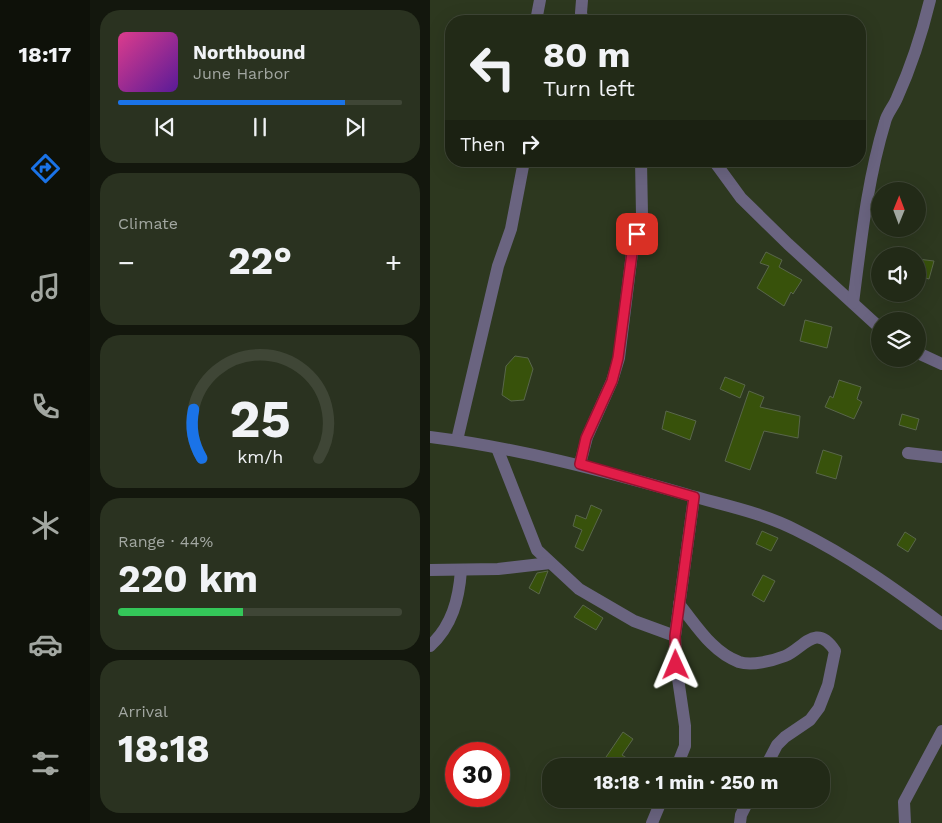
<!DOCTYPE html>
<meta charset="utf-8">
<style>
:root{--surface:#222a17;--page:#2a3220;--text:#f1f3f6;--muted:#a2a7a1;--line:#3f4636;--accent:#1a73e8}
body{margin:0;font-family:"Work Sans",sans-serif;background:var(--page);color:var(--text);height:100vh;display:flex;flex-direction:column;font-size:19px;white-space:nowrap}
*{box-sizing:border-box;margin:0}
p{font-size:16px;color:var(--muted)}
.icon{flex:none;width:28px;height:28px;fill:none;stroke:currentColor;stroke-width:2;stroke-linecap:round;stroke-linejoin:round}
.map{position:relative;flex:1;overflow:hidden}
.drawer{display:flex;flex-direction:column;gap:10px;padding:10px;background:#13170d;width:340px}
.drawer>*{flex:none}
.top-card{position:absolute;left:15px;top:15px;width:421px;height:152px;border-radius:20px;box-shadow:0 5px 20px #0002,0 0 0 1px var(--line);background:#222a17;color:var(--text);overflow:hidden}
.needle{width:32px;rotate:1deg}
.tools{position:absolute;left:441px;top:182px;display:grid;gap:10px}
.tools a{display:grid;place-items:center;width:55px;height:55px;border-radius:50%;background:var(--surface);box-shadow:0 5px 20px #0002,0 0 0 1px var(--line);font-size:25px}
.speed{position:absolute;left:15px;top:742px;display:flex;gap:10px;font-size:25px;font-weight:700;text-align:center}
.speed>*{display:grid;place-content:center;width:65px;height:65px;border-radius:50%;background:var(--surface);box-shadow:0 5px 20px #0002,0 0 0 1px var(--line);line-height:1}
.speed .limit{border:8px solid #d22;background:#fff;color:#111}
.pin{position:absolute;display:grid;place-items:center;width:42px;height:42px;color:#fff;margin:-21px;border-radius:10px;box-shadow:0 2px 8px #0006}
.me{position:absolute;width:55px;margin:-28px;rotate:359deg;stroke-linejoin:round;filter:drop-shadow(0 0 4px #0008)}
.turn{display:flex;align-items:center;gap:18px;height:105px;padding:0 15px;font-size:22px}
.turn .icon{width:65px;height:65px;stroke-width:2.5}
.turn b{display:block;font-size:35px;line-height:42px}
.then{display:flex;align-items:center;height:48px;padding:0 15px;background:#0003;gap:10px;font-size:19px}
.big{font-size:38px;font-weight:700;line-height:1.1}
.drawer .widget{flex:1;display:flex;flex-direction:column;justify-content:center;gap:8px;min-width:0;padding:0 18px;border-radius:20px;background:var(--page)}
.drawer .dial{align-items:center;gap:0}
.dial svg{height:130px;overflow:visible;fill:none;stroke:var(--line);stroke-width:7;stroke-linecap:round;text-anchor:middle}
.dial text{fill:var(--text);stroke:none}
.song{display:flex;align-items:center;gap:15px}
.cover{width:60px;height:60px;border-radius:8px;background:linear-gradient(135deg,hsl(330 70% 55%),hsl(270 70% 35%))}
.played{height:5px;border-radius:2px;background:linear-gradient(90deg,var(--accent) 80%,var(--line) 80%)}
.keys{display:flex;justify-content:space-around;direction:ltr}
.heat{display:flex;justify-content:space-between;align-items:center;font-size:28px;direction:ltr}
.charge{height:8px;border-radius:4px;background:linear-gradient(90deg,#34c759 44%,var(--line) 0)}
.trip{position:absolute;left:112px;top:758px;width:288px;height:50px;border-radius:20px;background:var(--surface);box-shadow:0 5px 20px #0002,0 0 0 1px var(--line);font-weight:700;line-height:50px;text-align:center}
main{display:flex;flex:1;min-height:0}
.dock{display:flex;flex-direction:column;width:90px;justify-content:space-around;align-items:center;background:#0e1109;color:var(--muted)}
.dock .icon{width:35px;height:35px}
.dock .selected{color:var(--accent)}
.dock b{font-size:22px;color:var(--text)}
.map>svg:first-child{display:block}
</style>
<main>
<nav class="dock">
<b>18:17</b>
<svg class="icon selected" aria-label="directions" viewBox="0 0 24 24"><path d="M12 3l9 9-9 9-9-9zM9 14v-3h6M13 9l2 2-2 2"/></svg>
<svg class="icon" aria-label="music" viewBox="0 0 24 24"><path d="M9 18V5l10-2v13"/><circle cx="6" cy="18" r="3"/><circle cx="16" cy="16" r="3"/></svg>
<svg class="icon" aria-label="phone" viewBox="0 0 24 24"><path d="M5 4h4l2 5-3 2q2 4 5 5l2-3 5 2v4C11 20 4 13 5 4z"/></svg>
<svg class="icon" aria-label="climate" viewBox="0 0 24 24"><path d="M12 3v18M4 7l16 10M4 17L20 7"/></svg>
<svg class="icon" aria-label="car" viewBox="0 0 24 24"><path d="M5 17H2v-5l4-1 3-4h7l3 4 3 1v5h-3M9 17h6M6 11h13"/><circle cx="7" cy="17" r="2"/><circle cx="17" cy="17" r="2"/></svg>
<svg class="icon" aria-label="filters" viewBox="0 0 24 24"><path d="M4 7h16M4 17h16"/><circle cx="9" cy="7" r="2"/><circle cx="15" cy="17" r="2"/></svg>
</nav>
<section class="drawer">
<div class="widget">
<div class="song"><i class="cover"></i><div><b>Northbound</b><p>June Harbor</p></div></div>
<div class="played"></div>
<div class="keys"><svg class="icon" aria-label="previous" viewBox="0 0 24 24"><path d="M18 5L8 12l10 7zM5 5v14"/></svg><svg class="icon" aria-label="pause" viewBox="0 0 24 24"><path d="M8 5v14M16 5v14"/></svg><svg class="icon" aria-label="next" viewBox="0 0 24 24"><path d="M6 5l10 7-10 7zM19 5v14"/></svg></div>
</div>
<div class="widget"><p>Climate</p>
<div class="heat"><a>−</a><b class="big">22°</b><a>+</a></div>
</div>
<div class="widget dial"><svg viewBox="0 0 100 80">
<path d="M14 69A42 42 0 1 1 86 69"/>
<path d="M14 69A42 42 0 0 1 9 39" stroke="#1a73e8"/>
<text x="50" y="56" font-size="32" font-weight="700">25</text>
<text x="50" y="72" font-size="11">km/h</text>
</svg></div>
<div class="widget"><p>Range · 44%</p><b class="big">220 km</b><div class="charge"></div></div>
<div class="widget"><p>Arrival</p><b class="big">18:18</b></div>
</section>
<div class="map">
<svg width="512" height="823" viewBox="0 0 512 823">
<rect width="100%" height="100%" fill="#2d381f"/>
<g fill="#38520b" stroke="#59664b">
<polygon points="336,252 352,260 349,267 372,280 363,294 361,292 354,306 327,288 339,266 330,263"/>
<polygon points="488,259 504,261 499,279 488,276"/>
<polygon points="375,320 402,327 397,348 370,341"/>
<polygon points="85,356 98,358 103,369 94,400 81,401 72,395 76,366"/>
<polygon points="295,377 315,385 310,398 290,389"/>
<polygon points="409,380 431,387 427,399 432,402 424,419 395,407 400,396 403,398"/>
<polygon points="319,391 334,397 330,407 370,416 368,438 334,431 320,470 295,461"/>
<polygon points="236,411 266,421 260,440 232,429"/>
<polygon points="472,414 489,419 486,430 469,425"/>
<polygon points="393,450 412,456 406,479 386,473"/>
<polygon points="161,505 172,510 153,551 145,547 152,530 143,526 146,515 156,519"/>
<polygon points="332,531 348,538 341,551 326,544"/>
<polygon points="475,532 486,539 478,552 467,545"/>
<polygon points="118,571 109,594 99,588 107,573"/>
<polygon points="333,575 345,581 334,602 322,595"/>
<polygon points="153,605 173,618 166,630 144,617"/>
<polygon points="193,732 203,739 192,755 209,766 184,766 174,760"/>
</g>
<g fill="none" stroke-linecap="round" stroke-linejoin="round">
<g stroke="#6a6480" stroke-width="12">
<polyline points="152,0 151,13 153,21"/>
<polyline points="106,21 110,0"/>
<polyline points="284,161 311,198 358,244 450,328"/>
<path d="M 423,303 C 431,242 437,181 455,122 C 457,113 464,106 467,98 C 481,67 492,33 500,0"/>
<polyline points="488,353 512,364"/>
<polyline points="27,440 68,266 81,229 94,161"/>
<polyline points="67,448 107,550 149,589 204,621 245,636"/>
<polyline points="478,453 512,457"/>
<polyline points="150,464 157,437 182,381 189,358 202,253 212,215 211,161"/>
<polyline points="0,570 68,569 120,563"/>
<path d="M 249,604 C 267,626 282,652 309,662 C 322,666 342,661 355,656 C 373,649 386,621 405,651 L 398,685 L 389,708 L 380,720 L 355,737 L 347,745 L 336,766"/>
<path d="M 0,646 C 22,626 29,599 31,570"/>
<polyline points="247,766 255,746 255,726 246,665 245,636 264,497"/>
<polyline points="222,823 232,799"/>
<polyline points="310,823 311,815 319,799"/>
<polyline points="475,823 474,802 512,731"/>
</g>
<path stroke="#6a6480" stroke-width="12" d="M 0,437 C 87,448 171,470 255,494 C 292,505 331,512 366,530 C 419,556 465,589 512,624"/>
</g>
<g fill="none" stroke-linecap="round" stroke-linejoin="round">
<g stroke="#92132f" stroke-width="12">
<polyline id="route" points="207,234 202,253 188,358 182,381 156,438 150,464 264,497 245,636 246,665"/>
</g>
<use href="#route" stroke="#e11d48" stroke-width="9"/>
</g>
</svg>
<div class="tools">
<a><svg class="needle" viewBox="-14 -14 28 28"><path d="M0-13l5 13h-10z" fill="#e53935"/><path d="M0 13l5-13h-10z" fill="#a2a7a1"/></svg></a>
<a><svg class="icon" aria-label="sound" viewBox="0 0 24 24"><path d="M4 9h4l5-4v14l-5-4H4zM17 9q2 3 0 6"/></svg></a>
<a><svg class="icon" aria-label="layers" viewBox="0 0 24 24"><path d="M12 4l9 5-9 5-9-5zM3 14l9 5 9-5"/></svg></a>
</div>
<div class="speed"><div class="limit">30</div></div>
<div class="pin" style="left:207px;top:234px;background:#d93025"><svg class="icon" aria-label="arrive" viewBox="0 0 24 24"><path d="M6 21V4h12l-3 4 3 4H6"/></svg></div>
<svg class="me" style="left:246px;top:665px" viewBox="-20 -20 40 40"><path d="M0-17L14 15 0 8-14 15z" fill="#e11d48" stroke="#fff" stroke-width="4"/></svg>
<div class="trip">18:18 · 1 min · 250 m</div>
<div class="top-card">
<div class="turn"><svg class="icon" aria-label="left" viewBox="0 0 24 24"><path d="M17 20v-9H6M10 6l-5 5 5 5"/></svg><div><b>80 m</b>Turn left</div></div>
<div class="then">Then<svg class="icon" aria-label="right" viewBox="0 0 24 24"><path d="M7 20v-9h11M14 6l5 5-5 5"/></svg></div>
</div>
</div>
</main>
